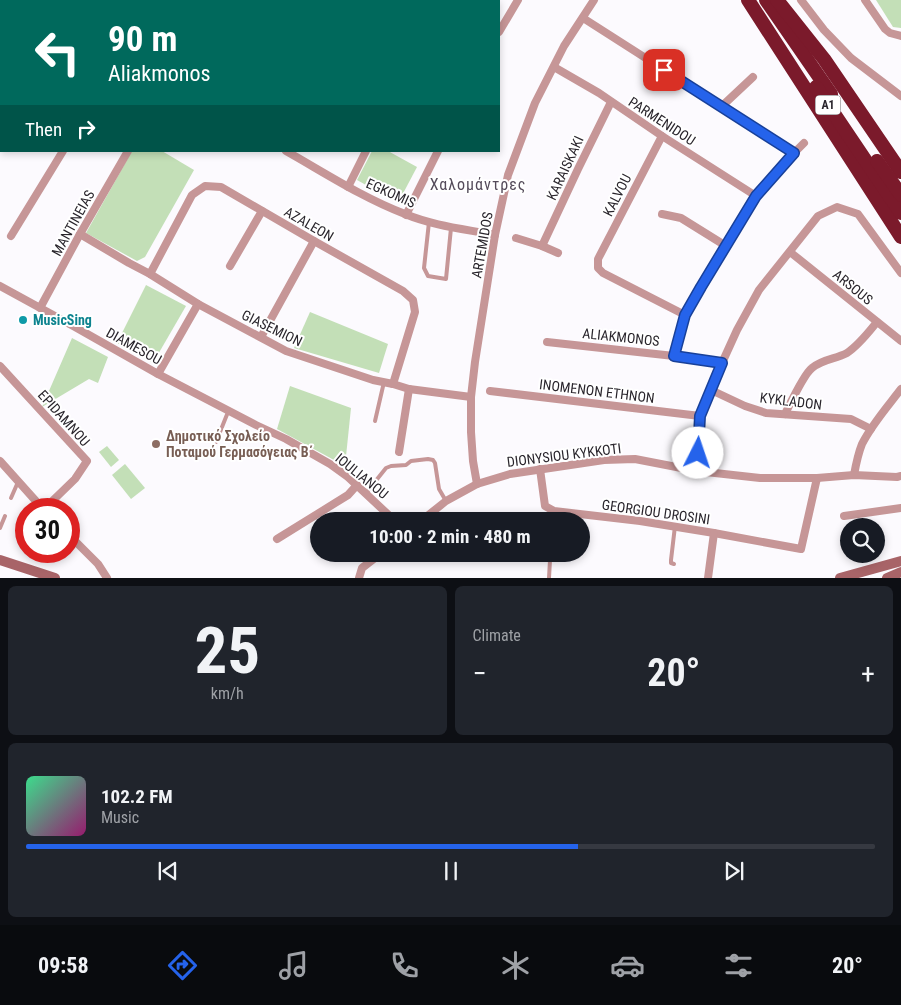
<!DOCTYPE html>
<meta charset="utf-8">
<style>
:root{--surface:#171b24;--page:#20242c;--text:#f1f3f6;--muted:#9ea1a6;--line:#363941;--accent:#2563eb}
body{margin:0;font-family:"Roboto Condensed",sans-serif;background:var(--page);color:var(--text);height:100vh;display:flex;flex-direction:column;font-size:19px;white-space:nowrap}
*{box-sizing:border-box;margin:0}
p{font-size:16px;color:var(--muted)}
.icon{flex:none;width:28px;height:28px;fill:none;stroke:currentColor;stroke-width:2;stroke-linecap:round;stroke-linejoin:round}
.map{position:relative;height:578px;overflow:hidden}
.drawer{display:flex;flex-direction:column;gap:8px;padding:8px;background:#0d0f14;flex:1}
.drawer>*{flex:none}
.top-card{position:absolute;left:0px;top:0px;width:500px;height:152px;box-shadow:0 2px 8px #0003;background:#00695c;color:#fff;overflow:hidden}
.fabs{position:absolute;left:840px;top:518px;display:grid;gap:10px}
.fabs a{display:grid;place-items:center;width:45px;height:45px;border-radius:50%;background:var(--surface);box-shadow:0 2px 8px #0003;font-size:25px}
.speed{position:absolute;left:15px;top:498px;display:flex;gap:10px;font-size:25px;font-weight:700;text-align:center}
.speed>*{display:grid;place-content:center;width:65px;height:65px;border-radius:50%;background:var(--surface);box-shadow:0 2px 8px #0003;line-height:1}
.speed .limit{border:8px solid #d22;background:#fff;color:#111}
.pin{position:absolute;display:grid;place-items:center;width:42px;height:42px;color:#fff;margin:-21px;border-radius:10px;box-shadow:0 2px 8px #0006}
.me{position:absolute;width:55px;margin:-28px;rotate:4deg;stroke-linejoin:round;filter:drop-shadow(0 0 4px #0008)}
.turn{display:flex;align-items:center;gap:18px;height:105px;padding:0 25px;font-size:22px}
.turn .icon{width:65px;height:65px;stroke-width:2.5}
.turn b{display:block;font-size:35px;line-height:42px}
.then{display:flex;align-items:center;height:48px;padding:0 25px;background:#0003;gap:10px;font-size:19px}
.big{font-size:38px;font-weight:700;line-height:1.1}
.drawer .card{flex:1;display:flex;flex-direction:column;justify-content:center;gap:8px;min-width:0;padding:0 18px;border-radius:8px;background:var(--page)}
.drawer .dial{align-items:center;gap:0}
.dial b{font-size:65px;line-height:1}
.song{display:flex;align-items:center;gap:15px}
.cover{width:60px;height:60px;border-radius:8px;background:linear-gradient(135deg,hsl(150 70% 55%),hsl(320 70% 35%))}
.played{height:5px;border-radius:2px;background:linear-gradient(90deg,var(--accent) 65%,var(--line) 65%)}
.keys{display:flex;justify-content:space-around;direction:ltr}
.heat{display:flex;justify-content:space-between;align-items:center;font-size:28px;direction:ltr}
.drawer .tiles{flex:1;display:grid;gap:8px;grid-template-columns:1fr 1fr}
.card:last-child{grid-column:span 2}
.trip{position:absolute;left:310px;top:512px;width:280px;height:50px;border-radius:25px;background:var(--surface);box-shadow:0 2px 8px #0003;font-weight:700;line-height:50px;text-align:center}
.menu{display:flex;height:80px;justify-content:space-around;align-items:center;background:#090b0e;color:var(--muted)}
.menu .icon{width:35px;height:35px}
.menu .active{color:var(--accent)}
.menu b{font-size:22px;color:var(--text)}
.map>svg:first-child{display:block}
</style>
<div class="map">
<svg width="901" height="578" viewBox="0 0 901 578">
<rect width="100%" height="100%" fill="#fcfafe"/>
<g fill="#c3dfb7">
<polygon points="876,0 901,0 901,28 893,27"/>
<polygon points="132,151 162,151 194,170 145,257 137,261 86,233"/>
<polygon points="372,151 388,151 417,167 398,203 357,180"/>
<polygon points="146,285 186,306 153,363 117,343"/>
<polygon points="310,312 388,344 379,373 294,348"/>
<polygon points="72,338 108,357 98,383 89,379 42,407"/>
<polygon points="290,386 351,408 345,466 277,429"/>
<polygon points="107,446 119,460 111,467 99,452"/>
<polygon points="125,464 145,488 131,499 112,475"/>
</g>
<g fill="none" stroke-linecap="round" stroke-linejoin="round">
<g stroke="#7bbdcd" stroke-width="2.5">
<polyline points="9,1 10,0"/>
<polyline points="0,8 1,7"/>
</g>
<g stroke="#c69697" stroke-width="4">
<polyline points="429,222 424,268 428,276 446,279 451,228"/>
<polyline points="375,421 384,382"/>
<polyline points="216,442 228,412"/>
<polyline points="366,493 386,468 391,466 406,465 411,461 428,459 433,460 435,463 439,489 446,501"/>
<polyline points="11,498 18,482"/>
<polyline points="0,528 5,516"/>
<polyline points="674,564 671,563 671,560 675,526"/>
<polyline points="549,578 550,560"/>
</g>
<g stroke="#c69697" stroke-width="8">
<polyline points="210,0 212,1"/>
<polyline points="801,0 824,30 851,58 901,96"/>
<polyline points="865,0 885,29 890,33 901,36"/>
<polyline points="66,1 66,0"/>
<polyline points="153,1 153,0"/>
<polyline points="226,1 227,0"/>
<polyline points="376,1 377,0"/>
<polyline points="449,1 450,0"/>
<polyline points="583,18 794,153"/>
<polyline points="499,32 518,0"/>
<polyline points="554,67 599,93 662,136 756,196"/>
<polyline points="721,107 753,77"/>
<polyline points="0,120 1,118"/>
<polyline points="662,136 598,259 598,268 603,273 685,315"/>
<path d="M 286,151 C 325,173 363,198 405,214 C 434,226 465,229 495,235"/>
<polyline points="348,187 366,151"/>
<polyline points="662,214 681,218 726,246"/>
<polyline points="406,215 438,151"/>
<polyline points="80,234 129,263 150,274 198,304 286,351 373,380 393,384 409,389 471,397"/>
<polyline points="11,236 63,151"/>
<polyline points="516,238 542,246 558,253"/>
<polyline points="542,246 578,169 611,102"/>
<polyline points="790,252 901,341"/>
<polyline points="230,266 262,211"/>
<polyline points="150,274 192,195 205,186 221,187 314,241 403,291 413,300 415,312 393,384"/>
<polyline points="0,286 75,327 158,374 256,425 286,439 330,464 348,477 395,521"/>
<polyline points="40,308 80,234 128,151"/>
<polyline points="261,337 314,241"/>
<polyline points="547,342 674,356 722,363"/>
<polyline points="674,356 685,315 701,287 756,196 794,153 804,143"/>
<polyline points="0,366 87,461 75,479 44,509"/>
<polyline points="158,374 198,304"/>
<polyline points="711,390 745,406 766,413 851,419 871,429"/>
<polyline points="490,391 700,416"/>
<path d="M 785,414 C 790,404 804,374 812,368 C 822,359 836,359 847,353 C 859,345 868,333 877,322"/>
<polyline points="399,452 409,389"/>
<polyline points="0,461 43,509"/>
<polyline points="540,469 545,506 554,511 640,521 714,533 801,549 817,478"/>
<polyline points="697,471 700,416 722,363 737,330 759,290 818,216 837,207 858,214 901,273"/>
<path d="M 854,475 C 856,464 858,454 862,444 C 872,424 888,406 901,389"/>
<polyline points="477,484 473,461 471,432 471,397 475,362 495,235 508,175 535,103 564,46 594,0"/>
<polyline points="844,516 901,508"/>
<polyline points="421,521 446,501 477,484 510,474 604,460 635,459 697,471 760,478 817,478 854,475 897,477 901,476"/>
<polyline points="69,535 98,564 107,578"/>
<polyline points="277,539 348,495 357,485"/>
<polyline points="359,578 362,568 380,554"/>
<polyline points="708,578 714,533"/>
</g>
<g stroke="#a86468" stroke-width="10">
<polyline points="0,560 55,578"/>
<polyline points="840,578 901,561"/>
<polyline points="887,578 901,572"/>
</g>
<g stroke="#7b1a2b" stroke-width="14">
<polyline points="748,0 901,237"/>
<polyline points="766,0 831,94"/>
<polyline points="777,0 824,59 901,172"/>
<polyline points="816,87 901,213"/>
<polyline points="877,161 901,195"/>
</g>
</g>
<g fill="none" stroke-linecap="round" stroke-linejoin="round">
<g stroke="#184099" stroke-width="12">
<polyline id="route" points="664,70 794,153 756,196 701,287 685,315 674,356 722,363 700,416 698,453"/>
</g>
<use href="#route" stroke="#2563eb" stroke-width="9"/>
</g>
<circle fill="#0f9aa8" stroke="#fff" stroke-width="2" cx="23" cy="320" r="5"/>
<circle fill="#8d6e63" stroke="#fff" stroke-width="2" cx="156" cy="444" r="5"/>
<g text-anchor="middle" stroke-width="4" stroke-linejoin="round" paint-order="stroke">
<rect fill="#fff" stroke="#69666b" stroke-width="1" x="815.5" y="95.5" width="25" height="19" rx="4"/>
<g font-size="12" font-weight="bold" fill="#29252c">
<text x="828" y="109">A1</text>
</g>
<g font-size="14" fill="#29252c" stroke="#fff">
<text transform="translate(662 121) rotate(33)" y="5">PARMENIDOU</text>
<text transform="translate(565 168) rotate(-65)" y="5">KARAISKAKI</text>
<text transform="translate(391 193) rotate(24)" y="5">EGKOMIS</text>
<text transform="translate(617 195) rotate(-63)" y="5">KALVOU</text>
<text transform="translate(73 223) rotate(-61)" y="5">MANTINEIAS</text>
<text transform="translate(309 224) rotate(30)" y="5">AZALEON</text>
<text transform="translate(482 245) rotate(-80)" y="5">ARTEMIDOS</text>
<text transform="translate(853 287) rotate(39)" y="5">ARSOUS</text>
<text transform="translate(272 328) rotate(26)" y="5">GIASEMION</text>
<text transform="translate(621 337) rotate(6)" y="5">ALIAKMONOS</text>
<text transform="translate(134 346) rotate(29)" y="5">DIAMESOU</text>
<text transform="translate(597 391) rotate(7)" y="5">INOMENON ETHNON</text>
<text transform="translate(791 401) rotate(7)" y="5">KYKLADON</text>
<text transform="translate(64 418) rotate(48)" y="5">EPIDAMNOU</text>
<text transform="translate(564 455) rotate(-7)" y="5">DIONYSIOU KYKKOTI</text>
<text transform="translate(362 476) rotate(39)" y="5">IOULIANOU</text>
<text transform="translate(656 512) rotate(8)" y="5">GEORGIOU DROSINI</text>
</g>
<g font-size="14" font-weight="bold" fill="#0d838f" stroke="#fff" text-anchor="start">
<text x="33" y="325">MusicSing</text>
</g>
<g font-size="14" font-weight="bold" fill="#785e54" stroke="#fff" text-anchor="start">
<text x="166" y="441">Δημοτικό Σχολείο<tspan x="166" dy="16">Ποταμού Γερμασόγειας Β΄</tspan></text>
</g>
<g font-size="16" letter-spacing="1" fill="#544b5a" stroke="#fff">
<text x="478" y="190">Χαλομάντρες</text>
</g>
</g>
</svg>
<div class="fabs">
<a><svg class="icon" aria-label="search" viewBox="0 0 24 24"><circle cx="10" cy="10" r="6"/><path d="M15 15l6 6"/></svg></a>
</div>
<div class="speed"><div class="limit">30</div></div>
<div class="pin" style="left:664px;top:70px;background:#d93025"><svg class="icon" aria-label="arrive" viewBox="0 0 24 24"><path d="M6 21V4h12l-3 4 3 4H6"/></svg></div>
<svg class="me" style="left:698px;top:453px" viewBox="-20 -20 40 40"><circle r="19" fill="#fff"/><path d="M0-13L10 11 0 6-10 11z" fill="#2563eb"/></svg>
<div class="trip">10:00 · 2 min · 480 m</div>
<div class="top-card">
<div class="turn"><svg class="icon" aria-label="left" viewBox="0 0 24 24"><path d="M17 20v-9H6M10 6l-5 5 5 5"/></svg><div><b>90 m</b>Aliakmonos</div></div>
<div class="then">Then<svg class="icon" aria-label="right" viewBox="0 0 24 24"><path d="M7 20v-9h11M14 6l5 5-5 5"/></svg></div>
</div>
</div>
<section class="drawer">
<div class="tiles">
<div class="card dial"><b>25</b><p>km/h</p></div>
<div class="card"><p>Climate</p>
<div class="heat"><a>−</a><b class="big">20°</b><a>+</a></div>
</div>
<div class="card">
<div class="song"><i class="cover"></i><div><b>102.2 FM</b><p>Music</p></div></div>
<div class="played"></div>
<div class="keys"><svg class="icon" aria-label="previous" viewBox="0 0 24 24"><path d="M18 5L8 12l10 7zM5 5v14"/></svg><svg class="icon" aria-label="pause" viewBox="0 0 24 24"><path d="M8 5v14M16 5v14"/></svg><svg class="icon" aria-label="next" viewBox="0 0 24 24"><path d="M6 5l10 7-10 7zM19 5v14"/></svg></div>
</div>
</div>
</section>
<nav class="menu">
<b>09:58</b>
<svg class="icon active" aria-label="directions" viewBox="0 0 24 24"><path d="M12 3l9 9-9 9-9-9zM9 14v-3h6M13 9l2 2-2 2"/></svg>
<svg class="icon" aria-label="music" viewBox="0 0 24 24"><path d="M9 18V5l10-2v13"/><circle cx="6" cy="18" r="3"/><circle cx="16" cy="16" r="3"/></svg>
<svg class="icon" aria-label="phone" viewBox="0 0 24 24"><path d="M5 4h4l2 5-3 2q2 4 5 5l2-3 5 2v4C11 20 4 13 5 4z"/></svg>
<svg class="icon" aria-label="climate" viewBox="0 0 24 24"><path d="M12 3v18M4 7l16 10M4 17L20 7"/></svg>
<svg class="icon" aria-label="car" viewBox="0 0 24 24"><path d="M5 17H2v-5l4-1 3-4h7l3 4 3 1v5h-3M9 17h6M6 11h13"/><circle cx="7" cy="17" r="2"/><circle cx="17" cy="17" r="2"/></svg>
<svg class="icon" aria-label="filters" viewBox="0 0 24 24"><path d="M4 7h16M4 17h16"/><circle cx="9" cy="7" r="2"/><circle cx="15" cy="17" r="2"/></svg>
<b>20°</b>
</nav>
